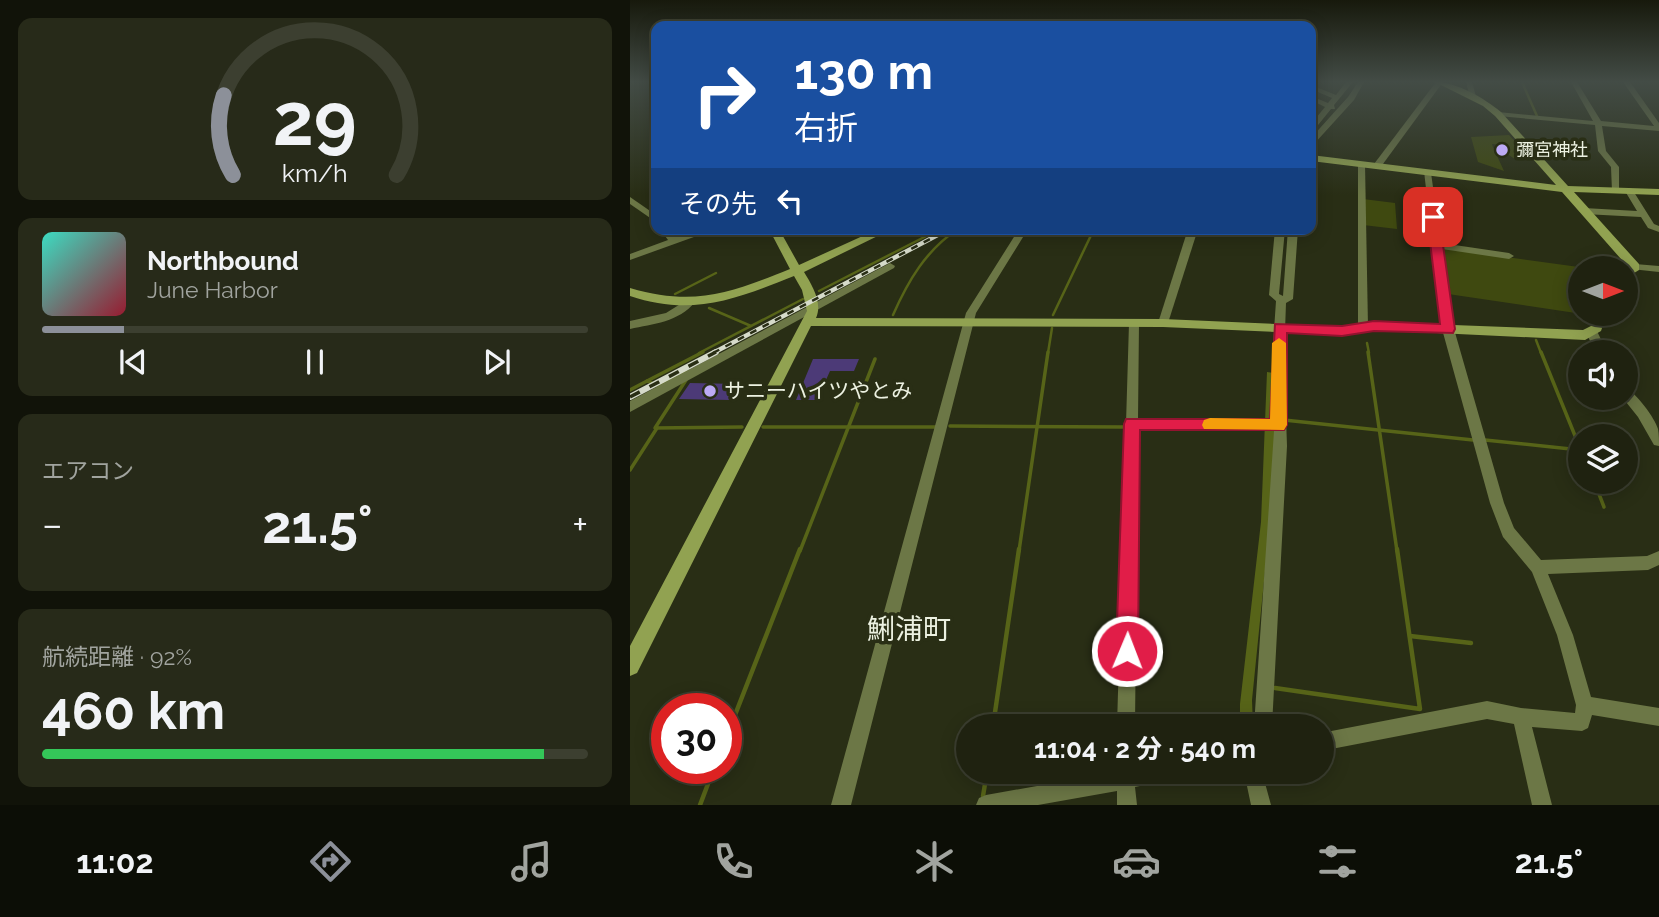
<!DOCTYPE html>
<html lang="ja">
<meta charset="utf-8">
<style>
:root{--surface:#1f2210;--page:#272a19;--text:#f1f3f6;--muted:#a1a49f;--line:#3c3f30;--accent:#8c9099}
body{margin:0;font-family:Raleway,"Noto Sans JP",sans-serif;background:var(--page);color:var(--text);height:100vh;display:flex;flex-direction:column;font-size:26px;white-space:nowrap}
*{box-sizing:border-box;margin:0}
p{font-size:23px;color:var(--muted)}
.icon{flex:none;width:38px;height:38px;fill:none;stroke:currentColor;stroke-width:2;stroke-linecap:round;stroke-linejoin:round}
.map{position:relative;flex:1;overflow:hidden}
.panel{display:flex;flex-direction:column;gap:18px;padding:18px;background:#111309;width:630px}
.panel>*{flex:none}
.hud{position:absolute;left:21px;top:21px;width:665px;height:214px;border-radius:14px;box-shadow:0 4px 18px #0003,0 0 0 2px var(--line);background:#1a4fa0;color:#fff;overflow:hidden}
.needle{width:46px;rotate:90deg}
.fabs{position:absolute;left:938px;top:256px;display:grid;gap:14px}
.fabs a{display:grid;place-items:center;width:70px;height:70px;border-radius:50%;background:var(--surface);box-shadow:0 4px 18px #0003,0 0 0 2px var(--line);font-size:35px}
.speed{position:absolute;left:21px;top:693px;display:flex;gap:14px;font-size:35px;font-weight:700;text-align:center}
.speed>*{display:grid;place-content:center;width:91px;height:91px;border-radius:50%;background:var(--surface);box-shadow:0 4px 18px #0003,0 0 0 2px var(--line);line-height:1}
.speed .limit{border:10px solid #d22;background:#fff;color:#111}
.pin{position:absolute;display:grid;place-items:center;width:60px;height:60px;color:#fff;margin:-30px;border-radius:14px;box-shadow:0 4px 10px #0006}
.me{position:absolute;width:77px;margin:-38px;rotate:1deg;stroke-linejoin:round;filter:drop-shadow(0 0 5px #0008)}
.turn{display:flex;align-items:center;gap:24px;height:147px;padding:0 28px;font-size:32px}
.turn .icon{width:91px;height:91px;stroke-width:2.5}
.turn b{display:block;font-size:49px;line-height:60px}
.then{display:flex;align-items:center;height:66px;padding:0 28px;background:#0003;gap:14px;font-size:26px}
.big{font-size:52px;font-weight:700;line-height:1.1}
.panel .card{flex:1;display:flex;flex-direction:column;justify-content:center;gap:10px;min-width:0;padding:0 24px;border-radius:14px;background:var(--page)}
.panel .dial{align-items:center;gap:0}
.dial svg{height:182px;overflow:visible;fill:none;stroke:var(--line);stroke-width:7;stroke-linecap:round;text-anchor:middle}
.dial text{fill:var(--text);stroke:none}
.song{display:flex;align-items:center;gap:21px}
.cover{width:84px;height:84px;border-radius:10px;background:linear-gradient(135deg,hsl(170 70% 55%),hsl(350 70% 35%))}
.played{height:7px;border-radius:4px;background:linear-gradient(90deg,var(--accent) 15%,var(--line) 15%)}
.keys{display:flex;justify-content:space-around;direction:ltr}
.heat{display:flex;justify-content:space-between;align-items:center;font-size:38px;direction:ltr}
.charge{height:10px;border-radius:5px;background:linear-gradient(90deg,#34c759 92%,var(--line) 0)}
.trip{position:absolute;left:326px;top:714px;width:378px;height:70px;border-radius:35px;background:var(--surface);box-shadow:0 4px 18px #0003,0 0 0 2px var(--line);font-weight:700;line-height:70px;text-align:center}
.tabs{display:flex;height:112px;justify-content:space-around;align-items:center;background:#0c0e06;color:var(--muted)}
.tabs .icon{width:49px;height:49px}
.tabs .selected{color:var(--accent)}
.tabs b{font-size:32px;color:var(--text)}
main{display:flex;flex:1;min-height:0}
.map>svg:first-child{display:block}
</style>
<main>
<section class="panel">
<div class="card dial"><svg viewBox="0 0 100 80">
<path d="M14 69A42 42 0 1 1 86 69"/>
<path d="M14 69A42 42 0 0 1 10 34" stroke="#8c9099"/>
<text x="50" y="56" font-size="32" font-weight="700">29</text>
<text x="50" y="72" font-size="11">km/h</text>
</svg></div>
<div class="card">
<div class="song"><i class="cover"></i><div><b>Northbound</b><p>June Harbor</p></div></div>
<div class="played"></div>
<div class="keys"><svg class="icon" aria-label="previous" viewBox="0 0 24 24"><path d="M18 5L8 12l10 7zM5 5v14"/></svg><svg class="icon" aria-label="pause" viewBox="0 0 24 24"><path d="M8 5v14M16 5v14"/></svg><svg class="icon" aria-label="next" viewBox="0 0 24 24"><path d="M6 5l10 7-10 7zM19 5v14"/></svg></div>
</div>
<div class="card"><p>エアコン</p>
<div class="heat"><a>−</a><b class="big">21.5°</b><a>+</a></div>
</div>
<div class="card"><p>航続距離 · 92%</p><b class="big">460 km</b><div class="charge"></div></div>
</section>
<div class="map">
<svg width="1029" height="805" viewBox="0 0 1029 805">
<rect width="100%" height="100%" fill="#292e15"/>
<g fill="#3f4910">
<path d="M 879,135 L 900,157 C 888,161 878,160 874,145 L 862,144 L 863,147 L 874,171 L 848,162 L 841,137 Z"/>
<polygon points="733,199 765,203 767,229 733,225"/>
<polygon points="811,248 956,268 950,268 950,313 959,315 818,294"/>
</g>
<polygon fill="#576418" points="637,372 644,373 644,482 622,700 623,726 610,726 610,704 631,522"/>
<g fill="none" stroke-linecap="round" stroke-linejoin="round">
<g stroke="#576418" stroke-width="2.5">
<polyline points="892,82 907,116"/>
<polyline points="189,291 310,229"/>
<polyline points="45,294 86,273"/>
<polyline points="79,308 121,326"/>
<path d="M 263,315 C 278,281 296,250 328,229"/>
<polyline points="423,315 464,229"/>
<polyline points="906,340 911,353"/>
<polyline points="737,343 739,353"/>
<polyline points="69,353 173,299"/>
<polyline points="418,353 422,328"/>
</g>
<g stroke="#576418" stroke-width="3.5">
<polyline points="738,352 767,551"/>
<polyline points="911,352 950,448"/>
<polyline points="56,380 25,428 112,427"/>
<polyline points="17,381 73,352"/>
<polyline points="0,390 17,381 29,386 56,371"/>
<polyline points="654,420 843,440"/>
<polyline points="320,426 495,427"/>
<polyline points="133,427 306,427"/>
<polyline points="855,440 950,450"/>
<polyline points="0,470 27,428"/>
<polyline points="964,481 974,507"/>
<polyline points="170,551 245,359"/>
<polyline points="389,551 418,352"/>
</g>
<g stroke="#576418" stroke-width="4.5">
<polyline points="780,636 841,643"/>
<polyline points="645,688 790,709 767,549"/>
<polyline points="363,726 389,549"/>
<polyline points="96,738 170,549"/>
<polyline points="353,796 357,772"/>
<polyline points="70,805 84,768"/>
</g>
</g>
<g fill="#4c3a77">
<polygon points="183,359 229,359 224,371 200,371 187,400 166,400"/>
<polygon points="60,383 109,384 100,400 49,399"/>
</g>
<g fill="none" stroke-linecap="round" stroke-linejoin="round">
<g fill="#6c7746" fill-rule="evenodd">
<polygon points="716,82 723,82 704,105 705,109 701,109 684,130 681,130 681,124 695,107 681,100 681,96 698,103 702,98 681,89 681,85 706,95"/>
<polygon points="728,82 734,82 724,100 684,144 681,144 681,138 718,97"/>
<polygon points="806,82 813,82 750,168 744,168 744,164"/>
<polygon points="836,82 842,82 847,100 840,98"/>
<polygon points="941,82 947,82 971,121 1024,126 993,82 1000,82 1029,123 1029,131 972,126 976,151 989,167 989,193 982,191 981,167 968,151 965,125 868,116 864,114 868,112 963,121"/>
<polygon points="728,162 735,164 738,327 733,331 728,327"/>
<polygon points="794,171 801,173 811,243 879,253 884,256 879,259 812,249 824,329 874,503 884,528 911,560 1017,556 1029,551 1029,565 1018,570 918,574 943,635 961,697 1029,708 1029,726 962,715 958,728 952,731 902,727 922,805 902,805 884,724 857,719 691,751 691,733 857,701 891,708 945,713 946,705 927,635 902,572 873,537 860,503 812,329"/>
<polygon points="999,188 1002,189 1024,224 1029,226 1029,232 1018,228 1011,217 954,214 949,211 954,208 1007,211 995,191"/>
<polygon points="0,197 26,215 26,222 0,204"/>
<polygon points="30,229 39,229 46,237 70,230 75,233 0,260 0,254 38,240"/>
<polygon points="389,229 398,229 346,313 221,805 201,805 336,313"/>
<polygon points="558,229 568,229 538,323 533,327 528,323"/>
<polygon points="645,229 655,229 649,294 653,296 658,229 668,229 663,299 656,303 654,359 657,446 642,726 624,726 644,431 508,429 505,726 487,726 499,323 504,319 509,323 508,419 644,421 642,359 646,301 639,295"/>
<polygon points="260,263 265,266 264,268 0,412 0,401"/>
<polygon points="1005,264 1029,266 1029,272 1001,269 1001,265"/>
<path d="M 60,298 L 65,302 C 49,322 23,324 0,329 L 0,321 L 36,313 Z"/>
<polygon points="962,328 966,329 977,352 965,352 956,332"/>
<path d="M 996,388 C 1006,393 1025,418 1028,429 C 1029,434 1029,441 1029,446 L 1024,445 L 1008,417 L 992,397 L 996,397 Z"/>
<polygon points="486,772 546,772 544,779 505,787 507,805 487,805 487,791 408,805 346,805 349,798 356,795"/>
<polygon points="614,772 632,772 641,805 621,805"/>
</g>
<g fill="#91a251" fill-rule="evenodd">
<path d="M 805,82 C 827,82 854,98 871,112 L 938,186 L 1029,189 L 1029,195 L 944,192 L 1009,264 L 1009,270 L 996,278 L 996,268 L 998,267 L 932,192 L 681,161 L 681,155 L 926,185 L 865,116 L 853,106 Z"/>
<path d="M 139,229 L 149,229 L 169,265 L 248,229 L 262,229 L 174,272 C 182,285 193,303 186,318 L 533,319 L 712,327 L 744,322 L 953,330 L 961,326 L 965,313 L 977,313 L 971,331 L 955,340 L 744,330 L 712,335 L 533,327 L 181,326 L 7,673 L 0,676 L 0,646 L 177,311 L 172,290 L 164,276 C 106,299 62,317 0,296 L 0,288 C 65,307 100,293 160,269 Z"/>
</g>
<g stroke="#d6dbca" stroke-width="4.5">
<polyline id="rail-far1" points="83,353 319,229"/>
</g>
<g stroke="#d6dbca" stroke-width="6">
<polyline id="rail" points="0,397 86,352"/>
</g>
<use href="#rail-far1" stroke="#292e15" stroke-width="2.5" stroke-dasharray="7" stroke-linecap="butt"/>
<use href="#rail" stroke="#292e15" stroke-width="3.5" stroke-dasharray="11" stroke-linecap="butt"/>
</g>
<linearGradient id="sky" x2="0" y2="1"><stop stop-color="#17190c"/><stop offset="0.42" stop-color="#434c46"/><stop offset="1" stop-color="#434c46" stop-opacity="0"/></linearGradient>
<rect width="1029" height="195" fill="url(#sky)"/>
<polygon fill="#e11d48" stroke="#92132f" stroke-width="2" points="803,213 809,217 825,329 823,333 744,331 712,336 657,333 657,425 654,430 510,430 508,651 505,659 497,662 490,659 486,651 494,424 496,419 640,419 645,324 712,326 744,321 810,324 797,217"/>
<polygon fill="#f59e0b" points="649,338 656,343 657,425 654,430 574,429 572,425 574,420 580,418 640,419 642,343"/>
<g fill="#bcaaf5" stroke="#292e15" stroke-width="2.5">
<circle cx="872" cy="150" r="7"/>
<circle cx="80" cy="391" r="7"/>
</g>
<g text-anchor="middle" stroke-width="7" stroke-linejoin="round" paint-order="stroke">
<g font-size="18" fill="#ecf1e1" stroke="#292e15" text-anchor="start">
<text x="886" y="156">彌宮神社</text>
</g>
<g font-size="21" fill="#ecf1e1" stroke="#292e15" text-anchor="start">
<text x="94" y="398">サニーハイツやとみ</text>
</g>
<g font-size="28" fill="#ecf1e1" stroke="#292e15">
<text x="279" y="639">鯏浦町</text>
</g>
</g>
</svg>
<div class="fabs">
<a><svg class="needle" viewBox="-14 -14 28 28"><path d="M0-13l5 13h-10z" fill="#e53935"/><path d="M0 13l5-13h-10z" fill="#a1a49f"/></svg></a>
<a><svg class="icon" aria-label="sound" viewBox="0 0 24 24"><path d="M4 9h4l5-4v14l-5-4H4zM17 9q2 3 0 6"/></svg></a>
<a><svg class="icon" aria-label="layers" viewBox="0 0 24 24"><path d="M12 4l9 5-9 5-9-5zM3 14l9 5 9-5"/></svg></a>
</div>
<div class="speed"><div class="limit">30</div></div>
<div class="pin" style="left:803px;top:217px;background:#d93025"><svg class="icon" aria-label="arrive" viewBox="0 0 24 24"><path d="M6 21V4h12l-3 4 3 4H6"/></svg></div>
<svg class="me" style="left:497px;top:651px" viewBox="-20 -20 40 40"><circle r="17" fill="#e11d48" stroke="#fff" stroke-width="3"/><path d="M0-11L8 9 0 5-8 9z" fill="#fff"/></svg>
<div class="trip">11:04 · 2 分 · 540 m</div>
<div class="hud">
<div class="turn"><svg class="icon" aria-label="right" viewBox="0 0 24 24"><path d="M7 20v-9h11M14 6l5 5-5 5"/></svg><div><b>130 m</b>右折</div></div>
<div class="then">その先<svg class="icon" aria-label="left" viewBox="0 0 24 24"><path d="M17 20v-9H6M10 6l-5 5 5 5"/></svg></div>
</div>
</div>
</main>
<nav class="tabs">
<b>11:02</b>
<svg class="icon selected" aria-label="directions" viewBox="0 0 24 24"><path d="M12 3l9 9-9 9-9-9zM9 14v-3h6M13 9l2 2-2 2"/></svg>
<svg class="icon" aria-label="music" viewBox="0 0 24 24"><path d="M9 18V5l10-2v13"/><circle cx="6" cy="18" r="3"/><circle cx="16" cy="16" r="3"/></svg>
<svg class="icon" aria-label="phone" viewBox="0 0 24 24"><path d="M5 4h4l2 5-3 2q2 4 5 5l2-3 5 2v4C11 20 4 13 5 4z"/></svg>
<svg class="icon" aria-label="climate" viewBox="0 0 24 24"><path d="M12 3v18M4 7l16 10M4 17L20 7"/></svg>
<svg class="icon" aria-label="car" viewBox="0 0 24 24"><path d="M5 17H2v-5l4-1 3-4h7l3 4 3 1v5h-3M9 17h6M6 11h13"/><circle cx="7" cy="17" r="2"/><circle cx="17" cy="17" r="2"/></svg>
<svg class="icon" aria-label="filters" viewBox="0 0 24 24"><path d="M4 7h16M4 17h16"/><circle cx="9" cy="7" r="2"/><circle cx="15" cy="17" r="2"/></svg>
<b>21.5°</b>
</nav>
